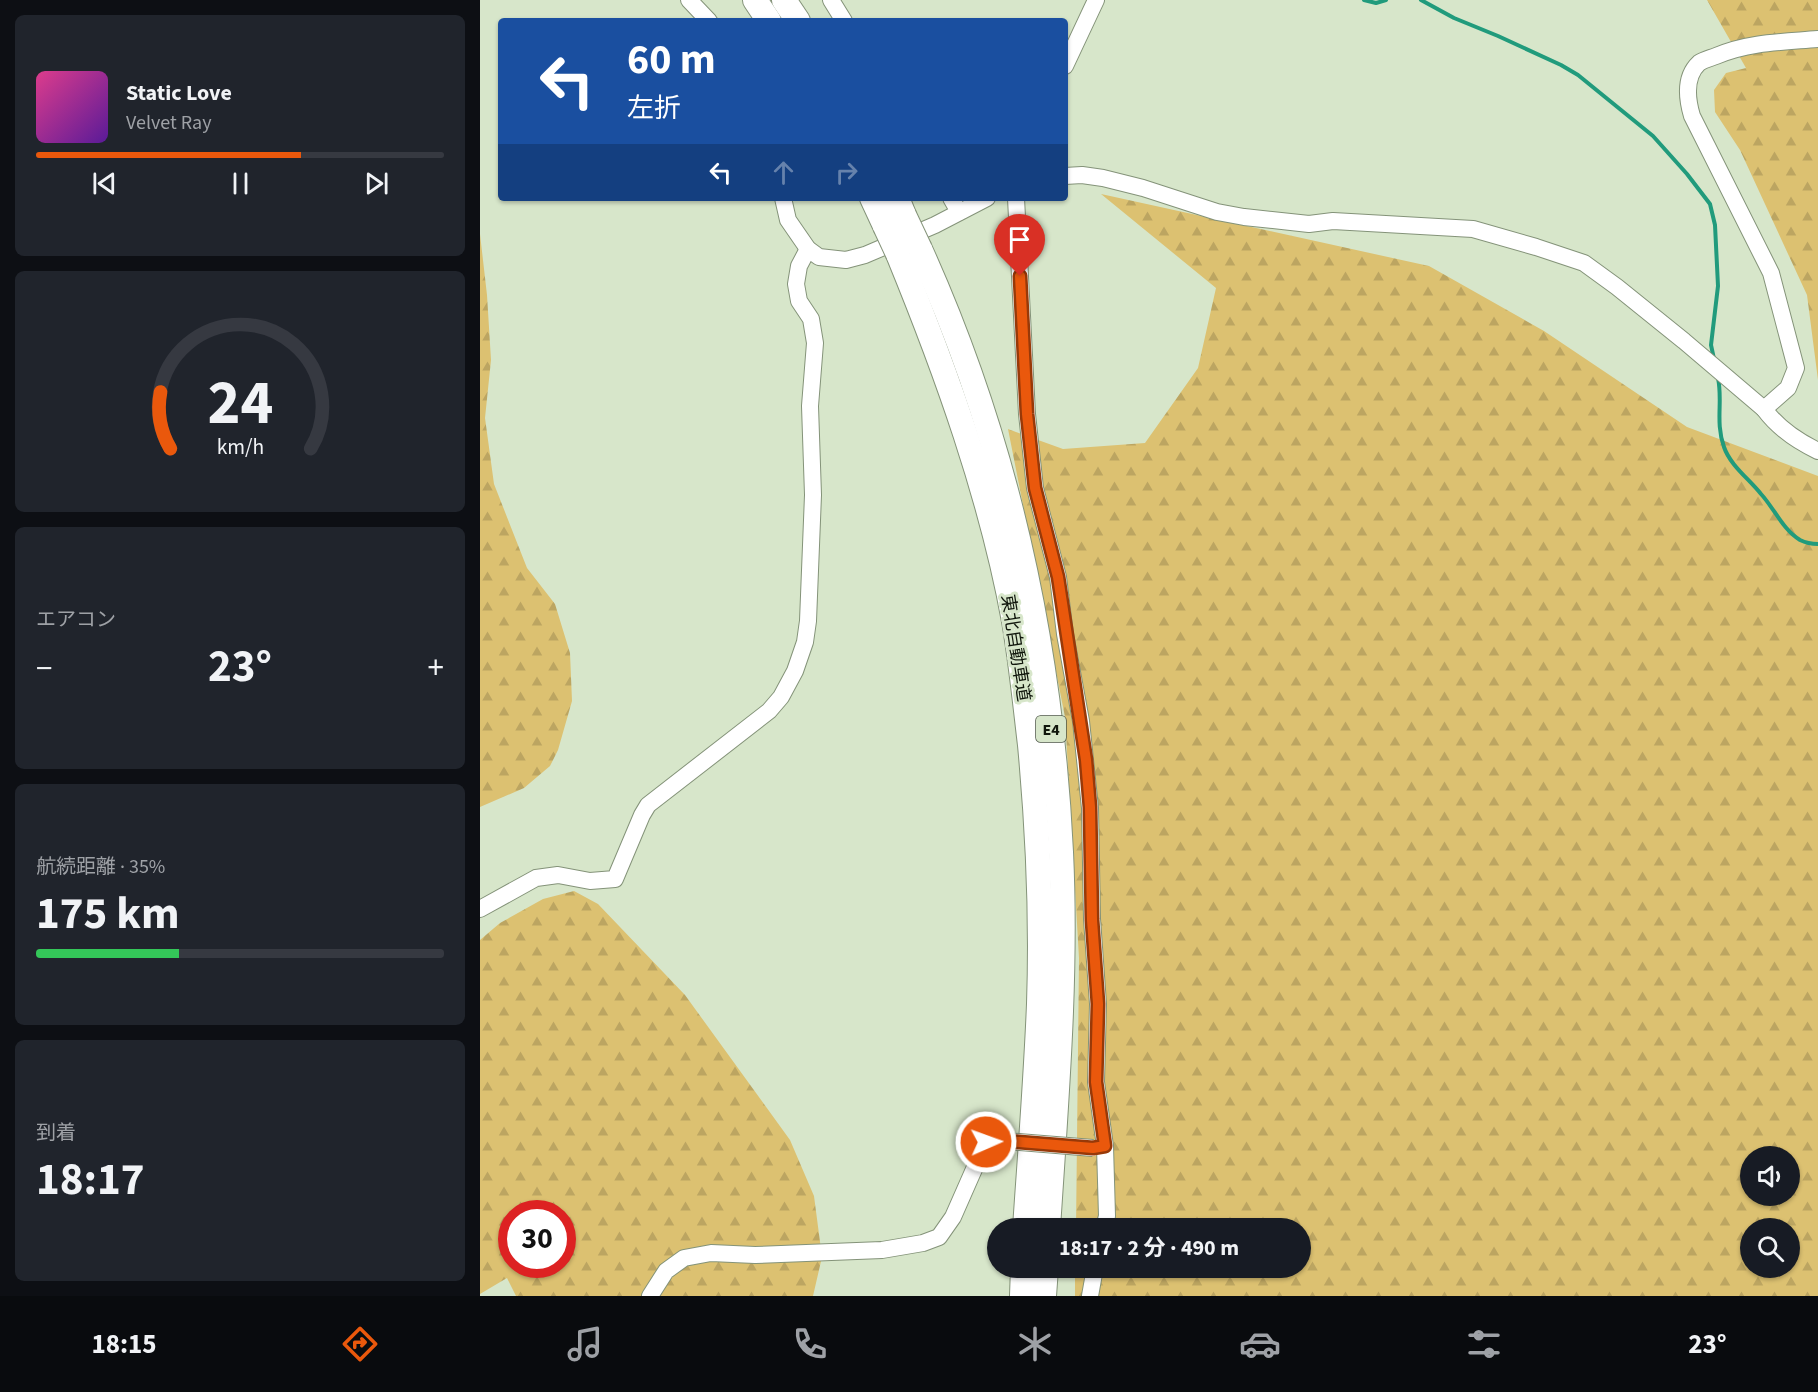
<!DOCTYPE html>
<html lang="ja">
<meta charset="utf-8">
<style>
:root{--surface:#171b24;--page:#20242c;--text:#f1f3f6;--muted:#9ea1a6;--line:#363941;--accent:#ea580c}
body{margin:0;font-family:"Source Sans 3","Noto Sans JP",sans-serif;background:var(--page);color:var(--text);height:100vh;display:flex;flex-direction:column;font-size:22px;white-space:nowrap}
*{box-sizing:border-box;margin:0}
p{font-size:20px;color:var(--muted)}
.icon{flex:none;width:33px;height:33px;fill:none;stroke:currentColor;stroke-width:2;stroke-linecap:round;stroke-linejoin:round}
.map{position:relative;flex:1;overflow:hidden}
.side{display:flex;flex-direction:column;gap:15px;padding:15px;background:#0d0f14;width:480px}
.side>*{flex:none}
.banner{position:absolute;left:18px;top:18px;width:570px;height:183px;border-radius:6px;box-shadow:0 2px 4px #0004;background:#1a4fa0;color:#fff;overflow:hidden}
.tools{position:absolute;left:1260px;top:1146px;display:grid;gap:12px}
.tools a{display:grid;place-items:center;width:60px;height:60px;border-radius:50%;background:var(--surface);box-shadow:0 2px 4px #0004;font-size:30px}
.speed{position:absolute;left:18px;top:1200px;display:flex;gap:12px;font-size:30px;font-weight:700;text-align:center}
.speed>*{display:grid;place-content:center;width:78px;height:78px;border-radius:50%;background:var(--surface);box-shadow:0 2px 4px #0004;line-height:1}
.speed .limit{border:9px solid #d22;background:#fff;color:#111}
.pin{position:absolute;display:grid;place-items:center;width:51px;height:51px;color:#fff;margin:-62px -26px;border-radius:50% 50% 50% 0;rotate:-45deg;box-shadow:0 0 6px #0007}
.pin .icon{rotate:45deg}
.me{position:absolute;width:66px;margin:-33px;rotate:88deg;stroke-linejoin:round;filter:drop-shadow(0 0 4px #0008)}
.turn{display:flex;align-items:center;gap:21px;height:126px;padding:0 30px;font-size:27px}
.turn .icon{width:78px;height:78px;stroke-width:2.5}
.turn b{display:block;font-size:42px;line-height:51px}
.lanes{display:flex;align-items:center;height:57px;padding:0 30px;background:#0003;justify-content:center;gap:30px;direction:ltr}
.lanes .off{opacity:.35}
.big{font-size:45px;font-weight:700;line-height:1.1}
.side .card{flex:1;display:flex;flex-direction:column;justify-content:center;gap:9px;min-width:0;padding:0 21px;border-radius:9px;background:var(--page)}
.side .dial{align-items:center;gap:0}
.dial svg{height:156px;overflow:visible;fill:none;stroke:var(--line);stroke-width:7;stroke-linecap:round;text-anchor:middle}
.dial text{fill:var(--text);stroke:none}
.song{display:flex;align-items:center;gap:18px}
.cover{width:72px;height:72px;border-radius:9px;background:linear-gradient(135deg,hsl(330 70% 55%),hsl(270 70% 35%))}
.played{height:6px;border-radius:3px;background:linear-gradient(90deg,var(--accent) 65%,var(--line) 65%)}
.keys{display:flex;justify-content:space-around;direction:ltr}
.heat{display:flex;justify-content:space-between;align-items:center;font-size:33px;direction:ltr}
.charge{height:9px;border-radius:4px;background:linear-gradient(90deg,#34c759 35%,var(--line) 0)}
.trip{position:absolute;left:507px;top:1218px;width:324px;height:60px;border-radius:30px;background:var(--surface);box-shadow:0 2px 4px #0004;font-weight:700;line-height:60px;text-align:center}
.dock{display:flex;height:96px;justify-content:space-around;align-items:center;background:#090b0e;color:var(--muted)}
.dock .icon{width:42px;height:42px}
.dock .current{color:var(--accent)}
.dock b{font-size:27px;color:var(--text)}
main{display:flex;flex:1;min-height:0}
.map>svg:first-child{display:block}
</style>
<main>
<section class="side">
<div class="card">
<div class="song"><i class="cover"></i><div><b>Static Love</b><p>Velvet Ray</p></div></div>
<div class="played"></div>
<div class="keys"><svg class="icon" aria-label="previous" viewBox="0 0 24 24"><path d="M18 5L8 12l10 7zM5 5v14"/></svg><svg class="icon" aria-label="pause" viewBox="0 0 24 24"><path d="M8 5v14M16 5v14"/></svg><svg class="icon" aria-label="next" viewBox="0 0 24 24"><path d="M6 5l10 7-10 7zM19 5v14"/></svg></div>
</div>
<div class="card dial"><svg viewBox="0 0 100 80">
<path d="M14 69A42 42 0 1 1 86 69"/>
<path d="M14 69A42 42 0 0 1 9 40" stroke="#ea580c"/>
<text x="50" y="56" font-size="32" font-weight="700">24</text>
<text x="50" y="72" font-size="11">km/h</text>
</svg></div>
<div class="card"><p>エアコン</p>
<div class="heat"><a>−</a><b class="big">23°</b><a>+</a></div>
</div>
<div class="card"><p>航続距離 · 35%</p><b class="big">175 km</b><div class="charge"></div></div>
<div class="card"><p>到着</p><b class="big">18:17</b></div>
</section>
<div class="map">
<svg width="1338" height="1296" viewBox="0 0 1338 1296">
<defs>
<pattern id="forest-firs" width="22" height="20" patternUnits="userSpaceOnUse" patternTransform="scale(1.5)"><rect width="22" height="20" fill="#dcc171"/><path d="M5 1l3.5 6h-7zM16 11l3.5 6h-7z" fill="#bca561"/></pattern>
</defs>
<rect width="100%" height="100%" fill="#d7e6ca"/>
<g fill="url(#forest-firs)" fill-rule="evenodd">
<polygon points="1227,0 1338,0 1338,380 1327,295 1260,150 1235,112 1234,90 1246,73 1266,68"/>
<path d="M 621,194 L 949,266 L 1064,331 L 1207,427 L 1338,476 L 1338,1296 L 595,1296 L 595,1268 L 820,1268 L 820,1228 L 596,1228 L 599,958 L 585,717 L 528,429 L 583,449 L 665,443 L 718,368 L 736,288 ZM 1270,1156 L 1310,1156 L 1310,1196 L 1270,1196 ZM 1270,1228 L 1310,1228 L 1310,1268 L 1270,1268 Z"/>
<polygon points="0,234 7,295 11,360 5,418 14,484 47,568 75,604 90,653 92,701 78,750 70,766 44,788 0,807"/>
<path d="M 94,891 L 118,904 L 205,995 L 310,1140 L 334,1196 L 342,1257 L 333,1296 L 36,1296 L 27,1278 L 0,1294 L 0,940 L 20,923 L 63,899 ZM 32,1214 L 82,1214 L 82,1264 L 32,1264 Z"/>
</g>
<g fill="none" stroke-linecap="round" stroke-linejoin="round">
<g stroke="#219b7c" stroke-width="4">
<polyline points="884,0 896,3 906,0"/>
<polyline points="941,0 974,18 1018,36 1081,65 1098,75 1173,136 1207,174 1230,204 1235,225 1238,286 1231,345 1234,359"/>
<path d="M 1238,378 C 1243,401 1235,422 1244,447 C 1250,465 1269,479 1281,494 C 1294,508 1303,530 1320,540 C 1326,543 1332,544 1338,544"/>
</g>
<g stroke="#849379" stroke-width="18">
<g id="minor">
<polyline points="209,0 229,21"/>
<polyline points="351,0 364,21"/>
<polyline points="585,66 616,0"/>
<path d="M 585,176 L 602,175 L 623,178 L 663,188 L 737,212 L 764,217 L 829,224 L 853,221 L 993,229 L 1056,247 L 1104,263 L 1137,287 L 1204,341 L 1284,409 C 1298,428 1317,441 1338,451"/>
<polyline points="303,198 308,220 328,249 339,257 366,260 385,255 455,225 507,198"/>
<polyline points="471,198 479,212"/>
<polyline points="536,198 547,414 555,488 578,577 585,634 601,721 610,808 612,919 618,1004 616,1082 625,1146 627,1216 624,1228"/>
<path d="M 1284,409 L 1308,388 L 1316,368 L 1291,273 L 1212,116 C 1207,99 1204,77 1219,63 C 1223,60 1231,58 1236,56 C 1269,42 1303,42 1338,39"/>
<polyline points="0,909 56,878 78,875 110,881 135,879 162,815 168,805 289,711 301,697 315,671 325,642 328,621 333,495 330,406 335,343 331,319 319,301 316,284 319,266 328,249"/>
<polyline points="170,1296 186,1271 204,1258 231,1253 275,1255 402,1250 443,1243 459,1237 473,1217 506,1142 514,1140"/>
<polyline points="610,1296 615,1268"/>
</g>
</g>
<g stroke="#849379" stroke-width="26">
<g id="highway">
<polyline points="275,0 289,21"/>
<polyline points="304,0 318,21"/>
<polyline points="392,198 405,226"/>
<polyline points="417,198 424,215"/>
<path d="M 440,249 C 526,439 571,644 581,852 C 587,977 576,1104 568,1228"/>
<path d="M 418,254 C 466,371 511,496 534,621 C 541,662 545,703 550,745 C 558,831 562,917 559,1004 C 556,1079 550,1154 545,1228"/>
<polyline points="542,1296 543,1268"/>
<polyline points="564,1296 566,1268"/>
</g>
</g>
<use href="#minor" stroke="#fff" stroke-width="16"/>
<use href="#highway" stroke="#fff" stroke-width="24"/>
<g stroke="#849379" stroke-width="18" stroke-linecap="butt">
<polyline id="minor-bridge" points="514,1140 613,1148"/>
</g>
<g stroke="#849379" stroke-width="26" stroke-linecap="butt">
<g id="highway-bridge">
<polyline points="424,215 440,249"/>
<polyline points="405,226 418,254"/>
</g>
</g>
<use href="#minor-bridge" stroke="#fff" stroke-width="16"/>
<use href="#highway-bridge" stroke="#fff" stroke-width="24"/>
</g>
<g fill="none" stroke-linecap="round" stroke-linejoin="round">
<g stroke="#983908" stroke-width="15">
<polyline id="route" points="506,1142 514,1140 613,1148 625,1146 616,1082 618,1004 612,920 610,807 606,760 578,577 555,488 547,414 540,276"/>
</g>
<use href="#route" stroke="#ea580c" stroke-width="10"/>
</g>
<g text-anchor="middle" stroke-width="6" stroke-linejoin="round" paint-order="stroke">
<rect fill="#d7e6ca" stroke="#4c5546" stroke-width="1.5" x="556" y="716" width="30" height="26" rx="4.5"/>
<g font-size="16" font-weight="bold" fill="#11170d">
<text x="571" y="735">E4</text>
</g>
<g font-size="18" fill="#11170d" stroke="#d7e6ca">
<text transform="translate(536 648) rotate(81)" y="6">東北自動車道</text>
</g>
</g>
</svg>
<div class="tools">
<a><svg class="icon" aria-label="sound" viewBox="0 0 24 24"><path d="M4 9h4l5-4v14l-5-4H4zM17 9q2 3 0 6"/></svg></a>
<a><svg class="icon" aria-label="search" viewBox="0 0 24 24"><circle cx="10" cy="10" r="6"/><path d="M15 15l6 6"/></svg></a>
</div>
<div class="speed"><div class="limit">30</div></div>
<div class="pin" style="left:540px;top:276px;background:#d93025"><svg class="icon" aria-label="arrive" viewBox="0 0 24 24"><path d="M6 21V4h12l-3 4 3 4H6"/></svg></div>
<svg class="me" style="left:506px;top:1142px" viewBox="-20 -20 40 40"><circle r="17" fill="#ea580c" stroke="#fff" stroke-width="3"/><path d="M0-11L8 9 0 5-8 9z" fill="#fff"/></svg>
<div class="trip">18:17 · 2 分 · 490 m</div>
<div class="banner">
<div class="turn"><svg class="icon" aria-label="left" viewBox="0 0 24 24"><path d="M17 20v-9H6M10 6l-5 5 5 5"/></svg><div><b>60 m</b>左折</div></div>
<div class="lanes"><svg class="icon" aria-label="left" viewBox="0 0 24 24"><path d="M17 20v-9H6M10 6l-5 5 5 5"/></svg><svg class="icon off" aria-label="ahead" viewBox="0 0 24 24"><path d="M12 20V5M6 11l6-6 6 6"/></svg><svg class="icon off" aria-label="right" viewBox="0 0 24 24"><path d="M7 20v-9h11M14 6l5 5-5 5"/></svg></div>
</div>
</div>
</main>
<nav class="dock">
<b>18:15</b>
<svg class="icon current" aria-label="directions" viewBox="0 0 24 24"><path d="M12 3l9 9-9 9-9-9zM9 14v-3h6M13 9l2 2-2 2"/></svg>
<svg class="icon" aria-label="music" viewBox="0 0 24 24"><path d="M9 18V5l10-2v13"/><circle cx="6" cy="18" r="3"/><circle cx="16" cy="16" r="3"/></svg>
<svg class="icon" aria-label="phone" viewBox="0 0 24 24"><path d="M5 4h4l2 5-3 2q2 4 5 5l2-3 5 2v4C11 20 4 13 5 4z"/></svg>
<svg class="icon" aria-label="climate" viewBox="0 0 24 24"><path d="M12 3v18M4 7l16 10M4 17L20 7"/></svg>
<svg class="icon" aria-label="car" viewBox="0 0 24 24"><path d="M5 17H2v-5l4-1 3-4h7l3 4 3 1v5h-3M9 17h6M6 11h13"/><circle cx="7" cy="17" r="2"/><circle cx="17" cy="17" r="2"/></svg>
<svg class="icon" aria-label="filters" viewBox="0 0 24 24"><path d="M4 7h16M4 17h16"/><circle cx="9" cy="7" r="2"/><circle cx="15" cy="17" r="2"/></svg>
<b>23°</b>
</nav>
